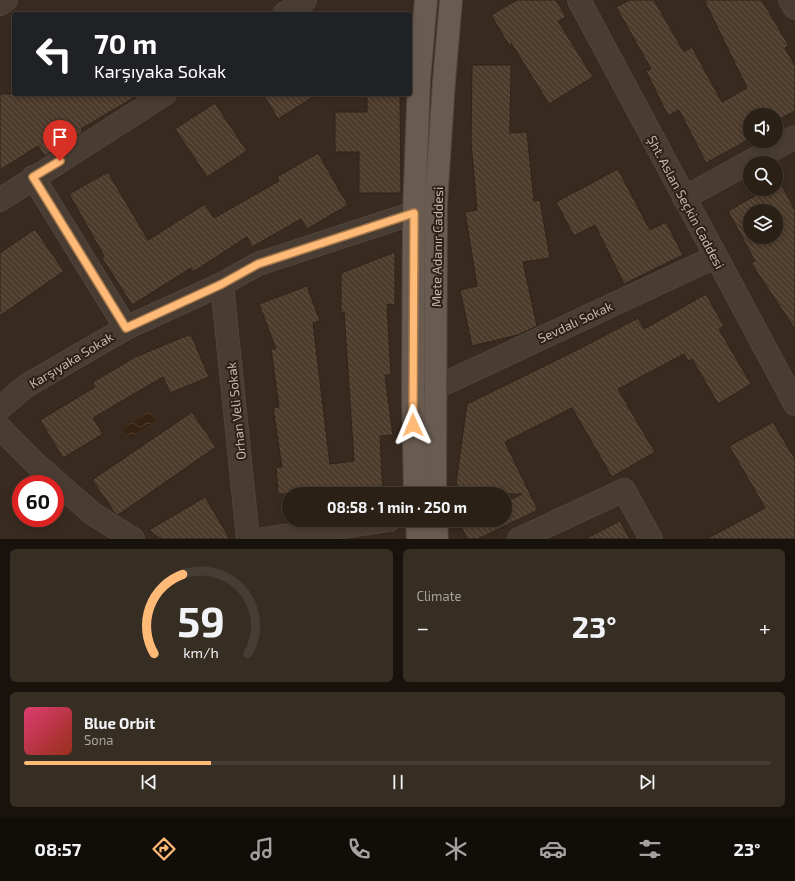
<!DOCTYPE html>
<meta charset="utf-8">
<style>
:root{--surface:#2a2016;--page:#362d23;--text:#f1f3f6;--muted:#a5a3a1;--line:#463e35;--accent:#ffba77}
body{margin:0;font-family:"Exo 2",sans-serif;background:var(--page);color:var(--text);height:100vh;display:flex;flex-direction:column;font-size:15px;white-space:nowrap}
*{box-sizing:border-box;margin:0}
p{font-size:13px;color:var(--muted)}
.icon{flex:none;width:22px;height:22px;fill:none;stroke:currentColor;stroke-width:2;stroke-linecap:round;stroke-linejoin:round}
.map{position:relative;height:539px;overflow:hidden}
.panel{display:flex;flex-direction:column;gap:10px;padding:10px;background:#17120c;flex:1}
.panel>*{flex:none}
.banner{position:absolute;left:12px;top:12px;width:400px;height:84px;border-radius:4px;box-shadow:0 2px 6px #0003,0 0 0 1px var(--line);background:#202124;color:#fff;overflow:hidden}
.fabs{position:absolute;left:743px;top:108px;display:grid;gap:8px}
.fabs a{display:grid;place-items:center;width:40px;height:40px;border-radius:50%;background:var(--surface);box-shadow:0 2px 6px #0003,0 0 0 1px var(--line);font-size:20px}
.speed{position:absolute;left:12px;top:475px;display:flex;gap:8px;font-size:20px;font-weight:700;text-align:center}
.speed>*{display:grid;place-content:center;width:52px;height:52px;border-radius:50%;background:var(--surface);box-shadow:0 2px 6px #0003,0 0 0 1px var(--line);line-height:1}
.speed .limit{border:6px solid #d22;background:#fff;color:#111}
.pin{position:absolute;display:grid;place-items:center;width:34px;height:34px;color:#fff;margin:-41px -17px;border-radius:50% 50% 50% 0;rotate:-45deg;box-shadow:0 0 4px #0007}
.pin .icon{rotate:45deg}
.me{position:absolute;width:44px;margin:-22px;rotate:359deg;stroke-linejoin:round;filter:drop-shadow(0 0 3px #0008)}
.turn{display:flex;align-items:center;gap:14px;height:84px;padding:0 16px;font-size:18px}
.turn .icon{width:52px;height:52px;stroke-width:2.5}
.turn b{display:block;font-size:28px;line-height:34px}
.big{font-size:30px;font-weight:700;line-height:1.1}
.panel .tile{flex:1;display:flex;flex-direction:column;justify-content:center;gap:6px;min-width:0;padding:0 14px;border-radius:6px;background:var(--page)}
.panel .dial{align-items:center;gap:0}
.dial svg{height:104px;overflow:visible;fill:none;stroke:var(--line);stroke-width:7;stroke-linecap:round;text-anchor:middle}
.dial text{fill:var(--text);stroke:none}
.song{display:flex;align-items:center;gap:12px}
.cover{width:48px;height:48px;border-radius:6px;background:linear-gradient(135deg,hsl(340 70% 55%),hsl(10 70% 35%))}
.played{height:4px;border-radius:2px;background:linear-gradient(90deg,var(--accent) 25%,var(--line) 25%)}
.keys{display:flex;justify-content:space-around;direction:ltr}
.heat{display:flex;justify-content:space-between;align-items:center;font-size:22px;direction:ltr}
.panel .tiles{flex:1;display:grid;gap:10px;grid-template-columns:1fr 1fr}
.tile:last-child{grid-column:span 2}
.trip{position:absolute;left:282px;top:487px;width:230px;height:40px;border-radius:20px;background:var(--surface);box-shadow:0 2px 6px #0003,0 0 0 1px var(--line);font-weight:700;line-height:40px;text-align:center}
.menu{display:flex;height:64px;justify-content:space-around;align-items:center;background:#110d09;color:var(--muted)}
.menu .icon{width:28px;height:28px}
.menu .selected{color:var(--accent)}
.menu b{font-size:18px;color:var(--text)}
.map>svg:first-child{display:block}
</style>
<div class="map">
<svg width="795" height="539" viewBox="0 0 795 539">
<defs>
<pattern id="water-waves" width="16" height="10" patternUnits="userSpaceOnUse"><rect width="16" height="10" fill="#362211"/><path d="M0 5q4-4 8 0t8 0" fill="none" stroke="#524031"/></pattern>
<pattern id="building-back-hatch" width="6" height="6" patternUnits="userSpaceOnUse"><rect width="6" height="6" fill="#4d3b2c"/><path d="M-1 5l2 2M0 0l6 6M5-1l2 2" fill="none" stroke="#655548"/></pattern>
</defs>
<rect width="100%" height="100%" fill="#382a1e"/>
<polygon fill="url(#water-waves)" points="150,411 156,420 129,438 123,429"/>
<g fill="url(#building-back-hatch)" stroke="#2f2319" fill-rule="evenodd">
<polygon points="517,0 556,0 566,17 558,21 593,77 549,104 511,43 511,49 491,15"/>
<polygon points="630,0 654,0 684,52 692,47 722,102 747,88 704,0 762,0 789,46 785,48 795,65 795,111 776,121 776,115 750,115 750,139 706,163 679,110 668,116 646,71 651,69 616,7"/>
<polygon points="472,65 511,65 510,133 527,132 534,201 540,200 550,258 523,262 537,326 518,335 472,346 460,290 477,286 465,212 477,210 471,143"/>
<polygon points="0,94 140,94 81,129 83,132 45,156 38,146 0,170"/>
<polygon points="263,94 318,94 278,119"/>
<polygon points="367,94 400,94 401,193 359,193 359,152 335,152 335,112 367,112"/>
<polygon points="215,103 247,151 207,177 175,129"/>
<polygon points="318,153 348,205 307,229 301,219 252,247 247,237 193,272 191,268 132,305 102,258 104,256 69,194 108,172 148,240 205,204 214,218 279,181 277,177"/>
<polygon points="618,169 650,230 666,222 683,255 624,284 595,225 574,236 556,202"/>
<path d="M 780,182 L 795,210 L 795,329 L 751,263 L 755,261 L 728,211 L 767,189 L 776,189 L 776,184 ZM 750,211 L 776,211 L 776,237 L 750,237 Z"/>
<polygon points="35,229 64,271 0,316 0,253"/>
<polygon points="395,252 395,305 387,304 391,375 385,375 393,435 380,436 383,494 278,494 276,467 282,467 273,408 279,407 271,349 276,349 259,304 307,286 320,321 313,323 330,464 354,461 344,312 341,313 341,273"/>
<polygon points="706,294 724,326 719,329 751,384 718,404 692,359 688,361 684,354 618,389 655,452 612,477 572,408 505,442 538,510 478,539 467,539 460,524 468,520 505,520 505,502 522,494 461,494 456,483 467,404 577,350 638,318 644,329"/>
<polygon points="191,334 209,377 170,393 163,377 93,418 103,434 63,458 40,420 95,387 93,382 135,357"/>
<polygon points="192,412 216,447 118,515 115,513 92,480"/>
<polygon points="773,422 795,459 795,539 706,539 765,508 729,446"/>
<polygon points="205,497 230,539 161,539 149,530"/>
<polygon points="620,521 630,539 585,539"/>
</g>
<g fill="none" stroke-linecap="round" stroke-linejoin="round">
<g stroke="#52453b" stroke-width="24">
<g id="minor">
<polyline points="579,0 795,404"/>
<polyline points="790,0 795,8"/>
<polyline points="0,4 6,0"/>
<polyline points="284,14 305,0"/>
<polyline points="33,177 126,328"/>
<polyline points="684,198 795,137"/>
<polyline points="0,200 165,94"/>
<polyline points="222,284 248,539"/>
<polyline points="435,388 715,257"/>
<polyline points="0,408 26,386 126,328 222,284 258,264 414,213"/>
<polyline points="0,428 36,464 93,514 133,539"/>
<polyline points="263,539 389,520"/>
<polyline points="519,539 624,490 651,539"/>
</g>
</g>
<g stroke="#52453b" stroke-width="24">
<g id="major">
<polyline points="415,494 413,393 414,213 419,80 426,0"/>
<polyline points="435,494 436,202 444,81 451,0"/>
<polyline points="417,520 418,539"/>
<polyline points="436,520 437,539"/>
</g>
</g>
<use href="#minor" stroke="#493c32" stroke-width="22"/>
<use href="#major" stroke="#695b4f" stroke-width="22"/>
</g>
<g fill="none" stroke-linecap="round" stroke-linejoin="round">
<g stroke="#a6794d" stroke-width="10">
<polyline id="route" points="60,161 33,177 126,328 222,284 258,264 414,213 413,425"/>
</g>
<use href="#route" stroke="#ffba77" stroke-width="7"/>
</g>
<g text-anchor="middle" stroke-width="4" stroke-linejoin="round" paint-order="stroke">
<g font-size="13" fill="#c6b8ab" stroke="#2d2117">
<text transform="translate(686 202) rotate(62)" y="5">Şht. Aslan Seçkin Caddesi</text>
<text transform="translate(437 247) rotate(-89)" y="5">Mete Adanır Caddesi</text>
<text transform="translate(575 322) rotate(-25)" y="5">Sevdalı Sokak</text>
<text transform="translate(71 360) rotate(-31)" y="5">Karşıyaka Sokak</text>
<text transform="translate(236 411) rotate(-96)" y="5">Orhan Veli Sokak</text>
</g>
</g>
</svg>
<div class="fabs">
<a><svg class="icon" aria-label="sound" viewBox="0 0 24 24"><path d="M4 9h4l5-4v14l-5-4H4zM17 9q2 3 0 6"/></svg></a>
<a><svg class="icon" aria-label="search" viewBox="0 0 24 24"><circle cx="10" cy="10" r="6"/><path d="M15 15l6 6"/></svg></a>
<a><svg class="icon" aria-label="layers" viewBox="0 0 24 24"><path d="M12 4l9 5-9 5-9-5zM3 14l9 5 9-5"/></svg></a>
</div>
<div class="speed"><div class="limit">60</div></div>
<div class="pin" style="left:60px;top:161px;background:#d93025"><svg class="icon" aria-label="arrive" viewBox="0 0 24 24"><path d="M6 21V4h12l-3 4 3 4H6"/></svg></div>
<svg class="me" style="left:413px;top:425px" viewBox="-20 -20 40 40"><path d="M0-17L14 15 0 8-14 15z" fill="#ffba77" stroke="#fff" stroke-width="4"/></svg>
<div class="trip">08:58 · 1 min · 250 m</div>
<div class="banner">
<div class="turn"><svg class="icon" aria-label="left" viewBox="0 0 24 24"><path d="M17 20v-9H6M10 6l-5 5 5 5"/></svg><div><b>70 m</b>Karşıyaka Sokak</div></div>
</div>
</div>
<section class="panel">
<div class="tiles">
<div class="tile dial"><svg viewBox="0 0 100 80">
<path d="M14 69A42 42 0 1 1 86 69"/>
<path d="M14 69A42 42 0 0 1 36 8" stroke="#ffba77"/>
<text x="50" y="56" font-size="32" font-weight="700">59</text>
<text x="50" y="72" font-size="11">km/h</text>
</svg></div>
<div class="tile"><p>Climate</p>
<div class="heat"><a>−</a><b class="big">23°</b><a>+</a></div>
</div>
<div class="tile">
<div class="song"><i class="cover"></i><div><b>Blue Orbit</b><p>Sona</p></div></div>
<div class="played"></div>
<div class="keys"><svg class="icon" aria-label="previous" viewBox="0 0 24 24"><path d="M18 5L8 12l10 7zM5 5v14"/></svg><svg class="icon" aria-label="pause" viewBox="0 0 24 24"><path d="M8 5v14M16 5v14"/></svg><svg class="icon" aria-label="next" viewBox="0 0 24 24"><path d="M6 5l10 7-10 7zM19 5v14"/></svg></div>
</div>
</div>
</section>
<nav class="menu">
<b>08:57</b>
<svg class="icon selected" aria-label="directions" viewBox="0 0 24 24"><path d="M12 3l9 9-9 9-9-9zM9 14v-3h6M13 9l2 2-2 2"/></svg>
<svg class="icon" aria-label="music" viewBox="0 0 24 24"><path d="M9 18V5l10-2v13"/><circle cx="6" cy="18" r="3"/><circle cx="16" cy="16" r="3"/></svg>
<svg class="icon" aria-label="phone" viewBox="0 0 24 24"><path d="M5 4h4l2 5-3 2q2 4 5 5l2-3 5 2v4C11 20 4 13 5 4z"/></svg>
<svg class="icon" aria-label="climate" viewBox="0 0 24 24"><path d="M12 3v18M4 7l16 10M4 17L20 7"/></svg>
<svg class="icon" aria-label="car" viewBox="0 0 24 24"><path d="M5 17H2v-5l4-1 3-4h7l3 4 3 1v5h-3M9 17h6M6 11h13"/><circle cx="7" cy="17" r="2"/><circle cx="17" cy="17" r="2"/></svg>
<svg class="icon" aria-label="filters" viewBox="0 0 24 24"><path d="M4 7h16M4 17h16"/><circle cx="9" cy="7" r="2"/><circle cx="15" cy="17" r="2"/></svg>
<b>23°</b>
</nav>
